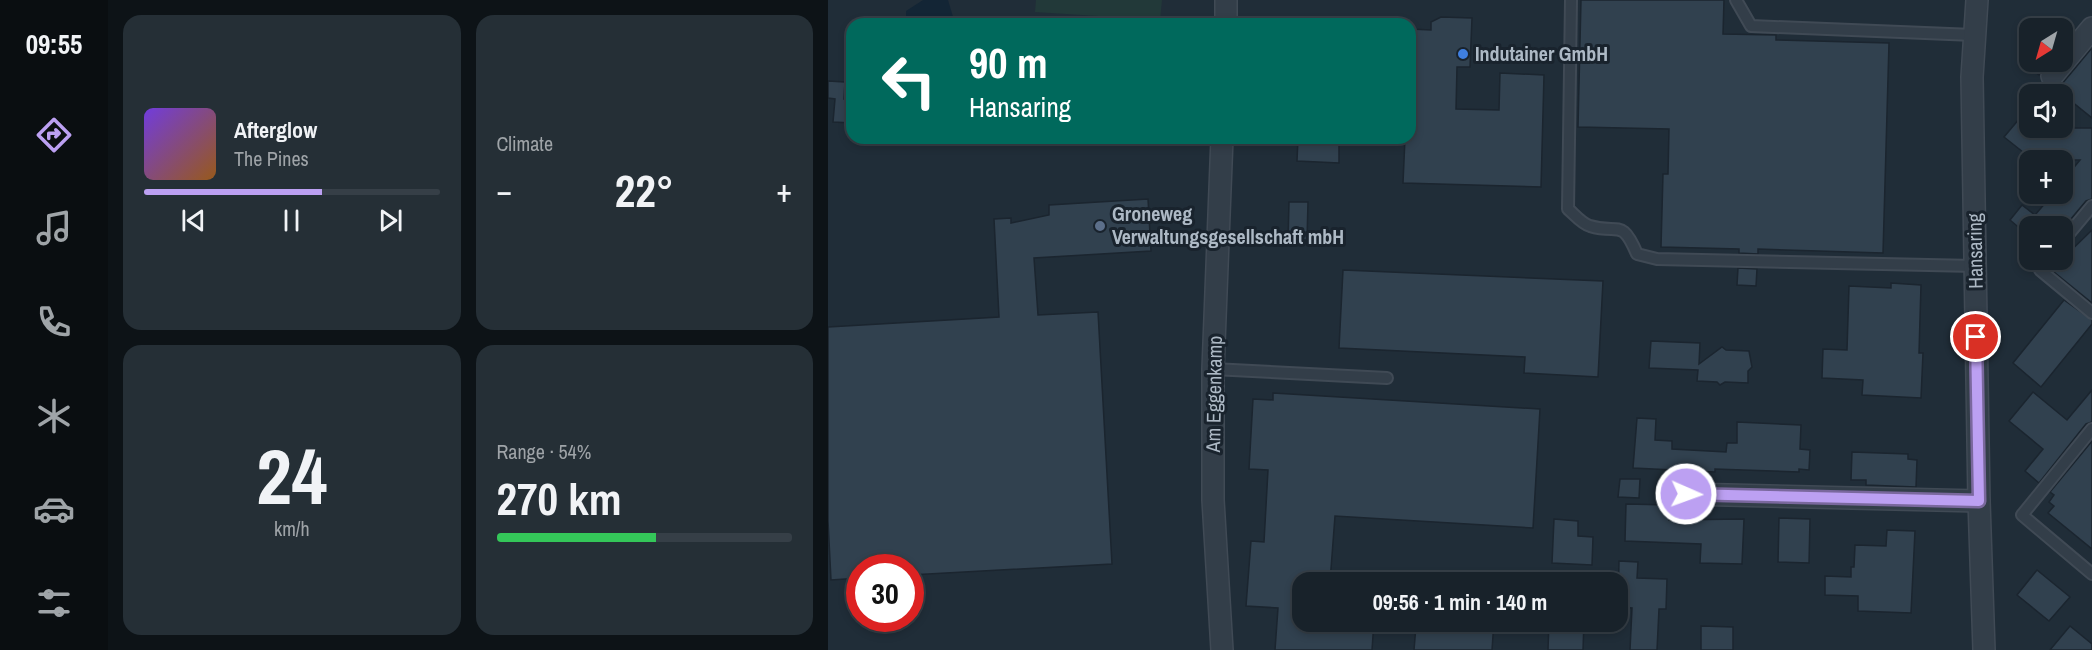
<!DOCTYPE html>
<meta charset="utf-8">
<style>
:root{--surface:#18222a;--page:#252f36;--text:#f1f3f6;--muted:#9fa4a8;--line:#363f47;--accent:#bca0f2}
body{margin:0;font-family:"Archivo Narrow",sans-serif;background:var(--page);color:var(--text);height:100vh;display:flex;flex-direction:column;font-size:22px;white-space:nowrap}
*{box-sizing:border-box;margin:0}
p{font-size:20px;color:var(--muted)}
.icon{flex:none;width:33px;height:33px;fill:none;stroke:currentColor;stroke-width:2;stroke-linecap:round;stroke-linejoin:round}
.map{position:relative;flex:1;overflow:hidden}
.sheet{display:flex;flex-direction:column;gap:15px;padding:15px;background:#0d1317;width:720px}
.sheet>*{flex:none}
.guide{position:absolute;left:18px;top:18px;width:570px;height:126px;border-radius:18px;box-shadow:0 3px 9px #0003,0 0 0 2px var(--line);background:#00695c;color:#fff;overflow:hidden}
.needle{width:39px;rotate:217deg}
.tools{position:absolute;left:1191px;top:18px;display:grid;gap:12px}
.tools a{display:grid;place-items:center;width:54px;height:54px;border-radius:12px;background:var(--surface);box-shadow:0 3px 9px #0003,0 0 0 2px var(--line);font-size:30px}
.speed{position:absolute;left:18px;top:554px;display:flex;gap:12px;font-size:30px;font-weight:700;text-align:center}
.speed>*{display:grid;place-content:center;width:78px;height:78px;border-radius:50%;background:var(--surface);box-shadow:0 3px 9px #0003,0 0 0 2px var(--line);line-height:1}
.speed .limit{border:9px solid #d22;background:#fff;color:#111}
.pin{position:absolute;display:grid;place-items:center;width:51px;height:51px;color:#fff;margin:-26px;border:3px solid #fff;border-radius:50%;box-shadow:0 2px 6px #0007}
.me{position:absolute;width:66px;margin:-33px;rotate:92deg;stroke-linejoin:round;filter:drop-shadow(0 0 4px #0008)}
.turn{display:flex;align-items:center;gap:21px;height:126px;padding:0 24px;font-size:27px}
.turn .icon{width:78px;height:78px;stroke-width:2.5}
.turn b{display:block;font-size:42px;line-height:51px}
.big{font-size:45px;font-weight:700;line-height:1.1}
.sheet .tile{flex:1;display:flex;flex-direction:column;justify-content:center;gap:9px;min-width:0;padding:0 21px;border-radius:18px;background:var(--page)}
.sheet .dial{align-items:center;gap:0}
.dial b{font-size:78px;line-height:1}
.song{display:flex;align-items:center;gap:18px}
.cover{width:72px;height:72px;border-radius:9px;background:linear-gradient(135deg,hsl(260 70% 55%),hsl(30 70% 35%))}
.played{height:6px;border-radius:3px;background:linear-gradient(90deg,var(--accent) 60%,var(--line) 60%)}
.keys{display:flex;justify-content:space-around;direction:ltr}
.heat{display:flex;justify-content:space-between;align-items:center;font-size:33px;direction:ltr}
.charge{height:9px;border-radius:4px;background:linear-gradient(90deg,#34c759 54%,var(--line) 0)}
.sheet .tiles{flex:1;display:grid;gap:15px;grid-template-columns:repeat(2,1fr)}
.trip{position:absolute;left:464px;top:572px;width:336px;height:60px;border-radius:18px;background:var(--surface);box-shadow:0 3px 9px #0003,0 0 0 2px var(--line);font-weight:700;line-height:60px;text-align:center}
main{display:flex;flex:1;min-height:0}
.menu{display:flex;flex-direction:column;width:108px;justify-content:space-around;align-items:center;background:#0a0e11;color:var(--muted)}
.menu .icon{width:42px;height:42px}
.menu .on{color:var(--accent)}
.menu b{font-size:27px;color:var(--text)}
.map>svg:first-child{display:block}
</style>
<main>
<nav class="menu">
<b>09:55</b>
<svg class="icon on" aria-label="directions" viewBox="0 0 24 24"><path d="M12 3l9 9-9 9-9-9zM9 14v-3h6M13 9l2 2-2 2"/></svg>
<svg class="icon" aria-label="music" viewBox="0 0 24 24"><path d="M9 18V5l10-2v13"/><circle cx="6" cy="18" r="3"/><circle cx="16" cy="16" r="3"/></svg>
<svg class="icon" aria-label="phone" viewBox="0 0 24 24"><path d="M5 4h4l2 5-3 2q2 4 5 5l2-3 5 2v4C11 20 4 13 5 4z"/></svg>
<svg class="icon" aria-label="climate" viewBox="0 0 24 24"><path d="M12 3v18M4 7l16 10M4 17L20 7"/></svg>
<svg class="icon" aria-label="car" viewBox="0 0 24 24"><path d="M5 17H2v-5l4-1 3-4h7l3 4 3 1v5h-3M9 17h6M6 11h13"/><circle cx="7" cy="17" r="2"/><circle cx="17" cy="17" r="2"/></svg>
<svg class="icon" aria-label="filters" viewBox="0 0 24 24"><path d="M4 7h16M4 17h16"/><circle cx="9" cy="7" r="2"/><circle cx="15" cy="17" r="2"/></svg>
</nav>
<section class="sheet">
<div class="tiles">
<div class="tile">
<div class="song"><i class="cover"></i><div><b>Afterglow</b><p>The Pines</p></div></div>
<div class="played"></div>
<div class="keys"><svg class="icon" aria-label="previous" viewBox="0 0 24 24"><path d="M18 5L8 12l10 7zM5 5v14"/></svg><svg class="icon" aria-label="pause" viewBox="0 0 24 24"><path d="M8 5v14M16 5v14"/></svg><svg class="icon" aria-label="next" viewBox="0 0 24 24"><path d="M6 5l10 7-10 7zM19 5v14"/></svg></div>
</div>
<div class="tile"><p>Climate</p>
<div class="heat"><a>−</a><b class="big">22°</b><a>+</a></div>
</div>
<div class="tile dial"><b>24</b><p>km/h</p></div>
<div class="tile"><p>Range · 54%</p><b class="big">270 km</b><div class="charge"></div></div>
</div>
</section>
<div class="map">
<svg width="1264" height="650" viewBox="0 0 1264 650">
<rect width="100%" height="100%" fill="#202d38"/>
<polygon fill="#223939" points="208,0 334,0 332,20 207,12"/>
<path fill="#132535" d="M 95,0 L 120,0 L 126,20 C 111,28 94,24 78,17 L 78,11 Z"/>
<g fill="#31414f" stroke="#1b252f" stroke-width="1.5">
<polygon points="753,0 896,0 895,34 948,35 948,40 1061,43 1055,253 930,249 930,254 911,253 911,249 833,247 835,174 840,174 841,129 750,127"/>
<polygon points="613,17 644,18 642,67 629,67 628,109 671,110 672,73 716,75 713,187 575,183 577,138 582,138 582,29 603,30 603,22"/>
<polygon points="1234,26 1243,33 1234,43"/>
<polygon points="1263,49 1264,50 1264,118 1227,88 1234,84"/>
<polygon points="1195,62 1219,62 1211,75"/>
<polygon points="0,81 17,82 16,99 24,100 24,123 5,122 7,99 0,98"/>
<polygon points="1202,106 1202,128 1264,128 1264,199 1258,201 1237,226 1202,226 1202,237 1182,220 1194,205 1207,215 1225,194 1234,194 1234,182 1252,160 1205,160 1176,137"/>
<polygon points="470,138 511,138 511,163 469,161"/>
<polygon points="320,199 323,251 206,258 210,315 270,312 284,564 82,575 82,567 32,567 32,578 3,580 0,521 0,327 171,317 166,219 183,218 183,223 221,215 221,205"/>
<polygon points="461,202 480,202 479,240 460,240"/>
<polygon points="1264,230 1264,303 1226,272 1230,266 1229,264"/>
<polygon points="910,268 929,269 928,286 909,285"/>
<polygon points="515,270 775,281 770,377 696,373 697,357 511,348"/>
<polygon points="1063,283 1093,285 1091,353 1095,353 1093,398 1034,395 1035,380 994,378 995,349 1019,350 1021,286 1063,288"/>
<polygon points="1236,300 1264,320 1264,324 1213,387 1185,363"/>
<polygon points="823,341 872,343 871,364 894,347 898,350 921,351 924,367 920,371 920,383 897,382 892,385 889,382 869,381 870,370 821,368"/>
<polygon points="1264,390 1264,422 1258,424 1211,483 1197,471 1215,449 1181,421 1205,392 1239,420"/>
<polygon points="445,393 712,409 705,528 507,516 502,582 474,582 474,621 546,621 544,650 447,650 450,608 418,606 423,541 436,542 440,470 421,469 425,399 445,400"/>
<polygon points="809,418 828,419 827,440 844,441 844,449 898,452 899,443 909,443 909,422 973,425 972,449 982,450 981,470 971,469 971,472 887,469 887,472 805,468"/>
<polygon points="1264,441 1264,549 1220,513 1226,506 1221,502 1226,495 1222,492"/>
<polygon points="1024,452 1080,454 1080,459 1089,460 1088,487 1038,485 1038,480 1023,480"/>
<polygon points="792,479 812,479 811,498 790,497"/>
<polygon points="798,504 842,505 841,520 916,519 914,564 872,563 873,544 797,541"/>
<polygon points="951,518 982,519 981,563 950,562"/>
<polygon points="726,519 750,521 750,536 765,537 764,565 724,563"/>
<polygon points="1059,530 1087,531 1083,613 1030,611 1030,596 997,595 997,576 1023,577 1023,567 1026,567 1027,545 1058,546"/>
<polygon points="791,561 810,562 809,578 839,579 838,609 831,609 829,650 802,650 804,608 790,607"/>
<polygon points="1209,570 1242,597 1221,621 1189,595"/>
<polygon points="620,621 666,621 664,650 586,650 588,626 620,628"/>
<polygon points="721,621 756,621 755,650 720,650"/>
<polygon points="873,626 905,627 905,650 873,650"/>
<polygon points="1242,626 1264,644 1264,650 1222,650"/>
</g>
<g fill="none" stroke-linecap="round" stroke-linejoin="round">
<g stroke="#404a55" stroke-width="14">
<g id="service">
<path d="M 743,0 L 740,209 C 746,214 754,224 762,226 C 791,235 793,217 809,254 L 829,259 L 1147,266"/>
<polyline points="908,0 923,26 1146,35"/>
<polyline points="1234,242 1264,206"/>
<polyline points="1220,260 1212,270 1264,313"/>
<polyline points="385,369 559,378"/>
<polyline points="1264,429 1194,515 1264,574"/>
</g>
</g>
<g stroke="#404a55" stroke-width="24">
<g id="minor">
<polyline points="398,24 398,0"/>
<polyline points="1224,76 1264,28"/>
<polyline points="394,138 385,369 385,500 394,650"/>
<polyline points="858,494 1151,501 1144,77 1149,0"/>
<polyline points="1151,501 1156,650"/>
</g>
</g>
<polyline stroke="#3a5251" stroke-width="4" stroke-dasharray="4.5 4.5" stroke-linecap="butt" points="264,24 265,16"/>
<use href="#service" stroke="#333e49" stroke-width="10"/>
<use href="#minor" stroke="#333e49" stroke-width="21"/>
</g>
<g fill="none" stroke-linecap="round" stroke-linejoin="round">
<g stroke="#7a689d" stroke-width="15">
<polyline id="route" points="858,494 1151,501 1148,337"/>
</g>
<use href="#route" stroke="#bca0f2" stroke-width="10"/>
</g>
<circle fill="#3f7fe0" stroke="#19232d" stroke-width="2" cx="635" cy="54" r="6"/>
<circle fill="#5c6f8a" stroke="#19232d" stroke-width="2" cx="272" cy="226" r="6"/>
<g text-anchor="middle" stroke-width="6" stroke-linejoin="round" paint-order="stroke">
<g font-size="20" font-weight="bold" fill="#adb9c5" stroke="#19232d" text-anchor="start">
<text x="647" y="61">Indutainer GmbH</text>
<text x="284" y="221">Groneweg<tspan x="284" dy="23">Verwaltungsgesellschaft mbH</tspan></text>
</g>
<g font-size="20" fill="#adb9c5" stroke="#19232d">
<text transform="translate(1147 251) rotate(-91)" y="7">Hansaring</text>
<text transform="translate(386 394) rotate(-89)" y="7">Am Eggenkamp</text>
</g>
</g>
</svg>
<div class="tools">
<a><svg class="needle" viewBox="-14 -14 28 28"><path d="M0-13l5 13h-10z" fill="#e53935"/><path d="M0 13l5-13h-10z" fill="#9fa4a8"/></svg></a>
<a><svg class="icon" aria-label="sound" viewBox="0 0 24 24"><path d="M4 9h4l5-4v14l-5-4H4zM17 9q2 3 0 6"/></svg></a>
<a>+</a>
<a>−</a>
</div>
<div class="speed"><div class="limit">30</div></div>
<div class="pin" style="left:1148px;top:337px;background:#d93025"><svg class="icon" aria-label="arrive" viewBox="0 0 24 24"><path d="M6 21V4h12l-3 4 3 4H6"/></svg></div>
<svg class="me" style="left:858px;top:494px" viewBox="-20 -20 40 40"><circle r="17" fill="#bca0f2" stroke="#fff" stroke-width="3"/><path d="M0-11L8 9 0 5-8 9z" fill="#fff"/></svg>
<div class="trip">09:56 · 1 min · 140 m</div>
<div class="guide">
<div class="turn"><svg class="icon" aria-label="left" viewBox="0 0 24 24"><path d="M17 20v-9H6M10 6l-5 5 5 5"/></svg><div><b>90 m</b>Hansaring</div></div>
</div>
</div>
</main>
